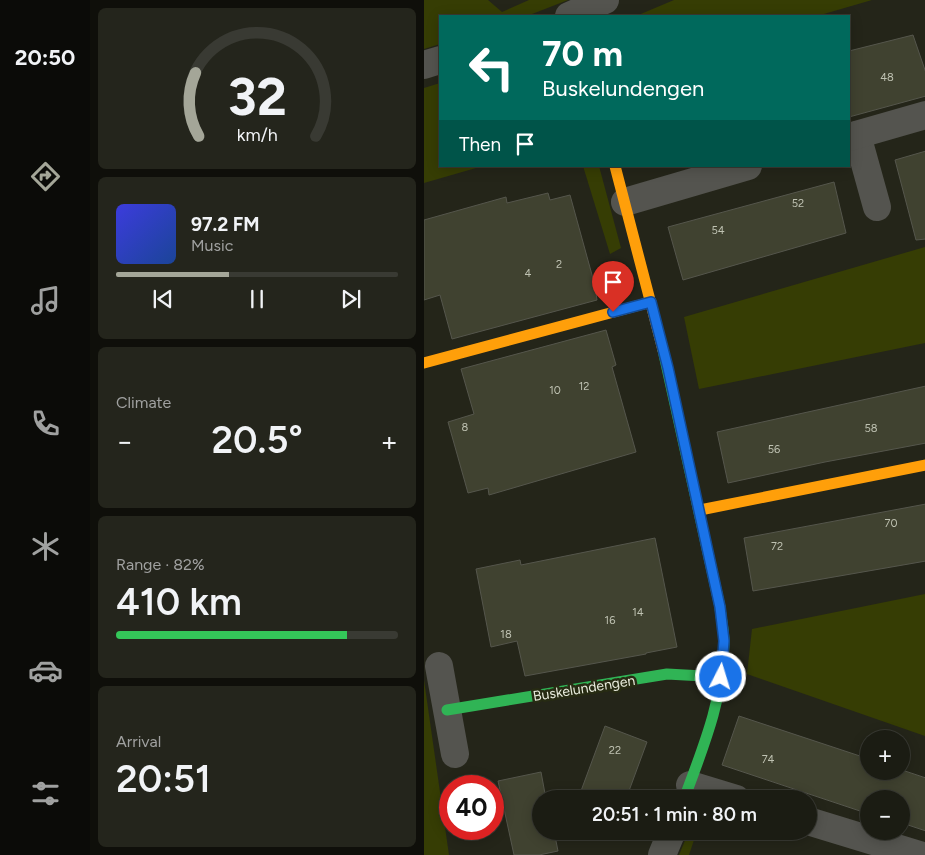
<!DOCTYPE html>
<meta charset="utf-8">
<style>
:root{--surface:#1b1c13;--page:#24251c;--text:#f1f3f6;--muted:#a0a1a0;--line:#393a33;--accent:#a4a698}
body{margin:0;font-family:Figtree,sans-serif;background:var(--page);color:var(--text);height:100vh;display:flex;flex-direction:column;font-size:19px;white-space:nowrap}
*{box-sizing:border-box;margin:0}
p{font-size:16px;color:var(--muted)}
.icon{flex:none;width:28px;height:28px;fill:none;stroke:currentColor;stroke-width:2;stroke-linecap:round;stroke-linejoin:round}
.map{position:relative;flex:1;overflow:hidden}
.side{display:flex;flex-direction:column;gap:8px;padding:8px;background:#0f0f0a;width:334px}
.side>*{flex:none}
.top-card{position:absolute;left:15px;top:15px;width:411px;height:152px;border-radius:0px;box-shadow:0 2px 12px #0003,0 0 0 1px var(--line);background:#00695c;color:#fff;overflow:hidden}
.controls{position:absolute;left:436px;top:730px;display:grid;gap:10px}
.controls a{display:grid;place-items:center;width:50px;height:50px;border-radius:50%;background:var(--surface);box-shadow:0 2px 12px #0003,0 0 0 1px var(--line);font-size:25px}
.speed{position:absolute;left:15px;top:775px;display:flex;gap:10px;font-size:25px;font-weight:700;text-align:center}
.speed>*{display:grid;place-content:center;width:65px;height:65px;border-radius:50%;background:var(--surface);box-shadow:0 2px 12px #0003,0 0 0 1px var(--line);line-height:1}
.speed .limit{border:8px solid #d22;background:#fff;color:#111}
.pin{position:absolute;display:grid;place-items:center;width:42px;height:42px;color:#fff;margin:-51px -21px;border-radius:50% 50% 50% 0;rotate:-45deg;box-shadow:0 0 5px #0007}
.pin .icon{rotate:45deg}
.me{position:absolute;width:55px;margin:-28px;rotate:5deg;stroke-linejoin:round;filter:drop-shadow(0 0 4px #0008)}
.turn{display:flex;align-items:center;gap:18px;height:105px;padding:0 20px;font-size:22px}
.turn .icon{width:65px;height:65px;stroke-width:2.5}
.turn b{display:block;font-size:35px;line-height:42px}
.then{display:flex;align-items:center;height:48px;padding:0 20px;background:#0003;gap:10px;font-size:19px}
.big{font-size:38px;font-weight:600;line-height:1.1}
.side .card{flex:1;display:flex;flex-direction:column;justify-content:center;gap:8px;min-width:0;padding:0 18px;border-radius:8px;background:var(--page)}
.side .dial{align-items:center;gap:0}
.dial svg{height:130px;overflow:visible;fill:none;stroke:var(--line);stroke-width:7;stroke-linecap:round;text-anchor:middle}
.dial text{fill:var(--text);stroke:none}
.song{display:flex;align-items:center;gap:15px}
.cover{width:60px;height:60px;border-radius:8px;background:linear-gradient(135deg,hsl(240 70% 55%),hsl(220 70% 35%))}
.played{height:5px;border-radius:2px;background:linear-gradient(90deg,var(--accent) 40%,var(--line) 40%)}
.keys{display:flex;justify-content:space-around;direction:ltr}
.heat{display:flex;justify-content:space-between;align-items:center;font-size:28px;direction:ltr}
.charge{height:8px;border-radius:4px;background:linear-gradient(90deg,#34c759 82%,var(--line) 0)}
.trip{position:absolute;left:108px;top:790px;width:285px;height:50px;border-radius:25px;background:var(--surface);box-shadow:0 2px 12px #0003,0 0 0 1px var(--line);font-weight:600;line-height:50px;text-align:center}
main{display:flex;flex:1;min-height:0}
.tabs{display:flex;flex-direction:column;width:90px;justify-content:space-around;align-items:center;background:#0b0b08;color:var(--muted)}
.tabs .icon{width:35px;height:35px}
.tabs .selected{color:var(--accent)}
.tabs b{font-size:22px;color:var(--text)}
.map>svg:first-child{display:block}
</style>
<main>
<nav class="tabs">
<b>20:50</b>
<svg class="icon selected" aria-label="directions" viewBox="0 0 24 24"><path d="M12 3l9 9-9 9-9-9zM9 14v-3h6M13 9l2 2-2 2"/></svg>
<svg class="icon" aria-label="music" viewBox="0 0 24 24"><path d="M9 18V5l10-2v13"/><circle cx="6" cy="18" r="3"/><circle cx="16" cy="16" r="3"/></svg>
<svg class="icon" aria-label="phone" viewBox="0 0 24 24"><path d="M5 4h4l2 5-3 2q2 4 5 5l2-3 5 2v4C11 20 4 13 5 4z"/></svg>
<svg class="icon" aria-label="climate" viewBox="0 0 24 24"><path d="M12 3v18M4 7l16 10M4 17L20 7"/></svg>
<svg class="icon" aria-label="car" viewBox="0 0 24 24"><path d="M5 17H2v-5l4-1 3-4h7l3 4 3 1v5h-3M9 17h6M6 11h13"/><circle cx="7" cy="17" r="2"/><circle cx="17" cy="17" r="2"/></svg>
<svg class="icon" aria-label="filters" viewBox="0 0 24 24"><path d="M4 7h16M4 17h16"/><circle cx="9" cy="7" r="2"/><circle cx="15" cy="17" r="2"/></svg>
</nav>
<section class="side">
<div class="card dial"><svg viewBox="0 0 100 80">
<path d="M14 69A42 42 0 1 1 86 69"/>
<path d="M14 69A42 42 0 0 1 12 30" stroke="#a4a698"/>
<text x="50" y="56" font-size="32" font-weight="700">32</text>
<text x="50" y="72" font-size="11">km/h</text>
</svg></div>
<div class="card">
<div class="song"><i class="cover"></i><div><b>97.2 FM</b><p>Music</p></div></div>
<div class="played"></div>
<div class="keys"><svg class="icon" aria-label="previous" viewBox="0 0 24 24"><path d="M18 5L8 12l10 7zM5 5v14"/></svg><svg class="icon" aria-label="pause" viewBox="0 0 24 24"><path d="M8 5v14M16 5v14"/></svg><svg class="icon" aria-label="next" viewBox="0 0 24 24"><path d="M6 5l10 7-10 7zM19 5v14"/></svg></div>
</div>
<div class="card"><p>Climate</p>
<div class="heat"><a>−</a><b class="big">20.5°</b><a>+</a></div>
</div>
<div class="card"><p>Range · 82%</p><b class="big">410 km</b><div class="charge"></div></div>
<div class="card"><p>Arrival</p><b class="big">20:51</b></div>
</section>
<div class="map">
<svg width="502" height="855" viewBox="0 0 502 855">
<rect width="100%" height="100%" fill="#242519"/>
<g fill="#363d04">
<polygon points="0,0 64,0 78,12 105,0 144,0 103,16 16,16 16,44 0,49"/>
<polygon points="250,0 448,0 393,16 212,16"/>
<polygon points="16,83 16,166 59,166 0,183 0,88"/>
<polygon points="159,166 175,166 197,248 186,254"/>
<polygon points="501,247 501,343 275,389 260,317"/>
<polygon points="501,594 501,736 323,674 328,629"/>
<polygon points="0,680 25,855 0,855"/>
<polygon points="265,831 273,831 265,855 255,855"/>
</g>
<g fill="#404230" stroke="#55564c">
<polygon points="489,35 502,73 502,96 425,117 425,51"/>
<polygon points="502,151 502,239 492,240 471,160"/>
<polygon points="410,182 422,233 259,280 244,227"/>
<polygon points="124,193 126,200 146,195 173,293 172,293 173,300 28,339 16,295 0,300 0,220 82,197 83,203"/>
<polygon points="182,330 192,365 188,367 212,452 65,495 64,488 44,493 24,422 50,414 37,369"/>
<polygon points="502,386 502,443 401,462 304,483 293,432"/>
<polygon points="502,504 502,561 329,591 320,538"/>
<polygon points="231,538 253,647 222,653 222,654 101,676 93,641 67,647 52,569 96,560 97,565"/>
<polygon points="315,716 445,759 445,771 478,770 502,778 502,831 478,823 478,799 445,799 445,814 298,765"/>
<polygon points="181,726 223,742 202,799 154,799"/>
<polygon points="117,772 122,799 116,799 116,831 130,831 134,851 115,855 90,855 74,781"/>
</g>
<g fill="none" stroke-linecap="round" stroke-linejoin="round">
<g stroke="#54544f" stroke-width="28">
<polyline points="145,16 181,0"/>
<polyline points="0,65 16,60"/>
<polyline points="433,135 453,207"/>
<polyline points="425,137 502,115"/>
<polyline points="201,202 324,166"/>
<polyline points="15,666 31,754"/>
<polyline points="266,785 312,799"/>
<polyline points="384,821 495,855"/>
<polyline points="238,855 248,831"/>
</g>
<g stroke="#30b455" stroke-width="11">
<path d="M 239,350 L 296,607 C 297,619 300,630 300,642 C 300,697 279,748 260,799"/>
<polyline points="23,710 243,674 297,677"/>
</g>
<g stroke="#ff9f0a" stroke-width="11">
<polyline points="191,166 239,350"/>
<polyline points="0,363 227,302"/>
<polyline points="276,510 502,465"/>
</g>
</g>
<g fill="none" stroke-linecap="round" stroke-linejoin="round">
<g stroke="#114b97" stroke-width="12">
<polyline id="route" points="189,312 227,302 244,368 296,607 300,641 297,677"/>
</g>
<use href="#route" stroke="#1a73e8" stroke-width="9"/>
</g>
<g text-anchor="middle" stroke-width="5" stroke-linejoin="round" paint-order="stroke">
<g font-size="11" fill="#bfc2b2">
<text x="463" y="81">48</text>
<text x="374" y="207">52</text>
<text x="294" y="234">54</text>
<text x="135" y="268">2</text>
<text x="104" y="277">4</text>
<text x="160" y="390">12</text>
<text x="131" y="394">10</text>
<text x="41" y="431">8</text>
<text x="447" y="432">58</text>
<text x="350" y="453">56</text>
<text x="467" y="527">70</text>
<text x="353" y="550">72</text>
<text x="214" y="616">14</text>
<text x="186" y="624">16</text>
<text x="82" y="638">18</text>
<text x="191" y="754">22</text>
<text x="344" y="763">74</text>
</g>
<g font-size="14" fill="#e9ecdd" stroke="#272b13">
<text transform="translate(160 688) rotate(-9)" y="5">Buskelundengen</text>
</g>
</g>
</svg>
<div class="controls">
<a>+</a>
<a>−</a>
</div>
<div class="speed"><div class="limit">40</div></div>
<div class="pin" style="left:189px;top:312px;background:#d93025"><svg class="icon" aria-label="arrive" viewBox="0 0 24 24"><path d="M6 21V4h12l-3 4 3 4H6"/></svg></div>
<svg class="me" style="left:297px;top:677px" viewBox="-20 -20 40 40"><circle r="17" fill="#1a73e8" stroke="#fff" stroke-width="3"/><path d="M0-11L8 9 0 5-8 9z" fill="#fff"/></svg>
<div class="trip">20:51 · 1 min · 80 m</div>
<div class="top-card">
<div class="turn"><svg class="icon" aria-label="left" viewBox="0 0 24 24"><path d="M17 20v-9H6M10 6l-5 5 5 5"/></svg><div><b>70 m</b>Buskelundengen</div></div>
<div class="then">Then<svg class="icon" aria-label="arrive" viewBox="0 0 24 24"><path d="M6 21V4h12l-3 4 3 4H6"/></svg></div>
</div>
</div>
</main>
